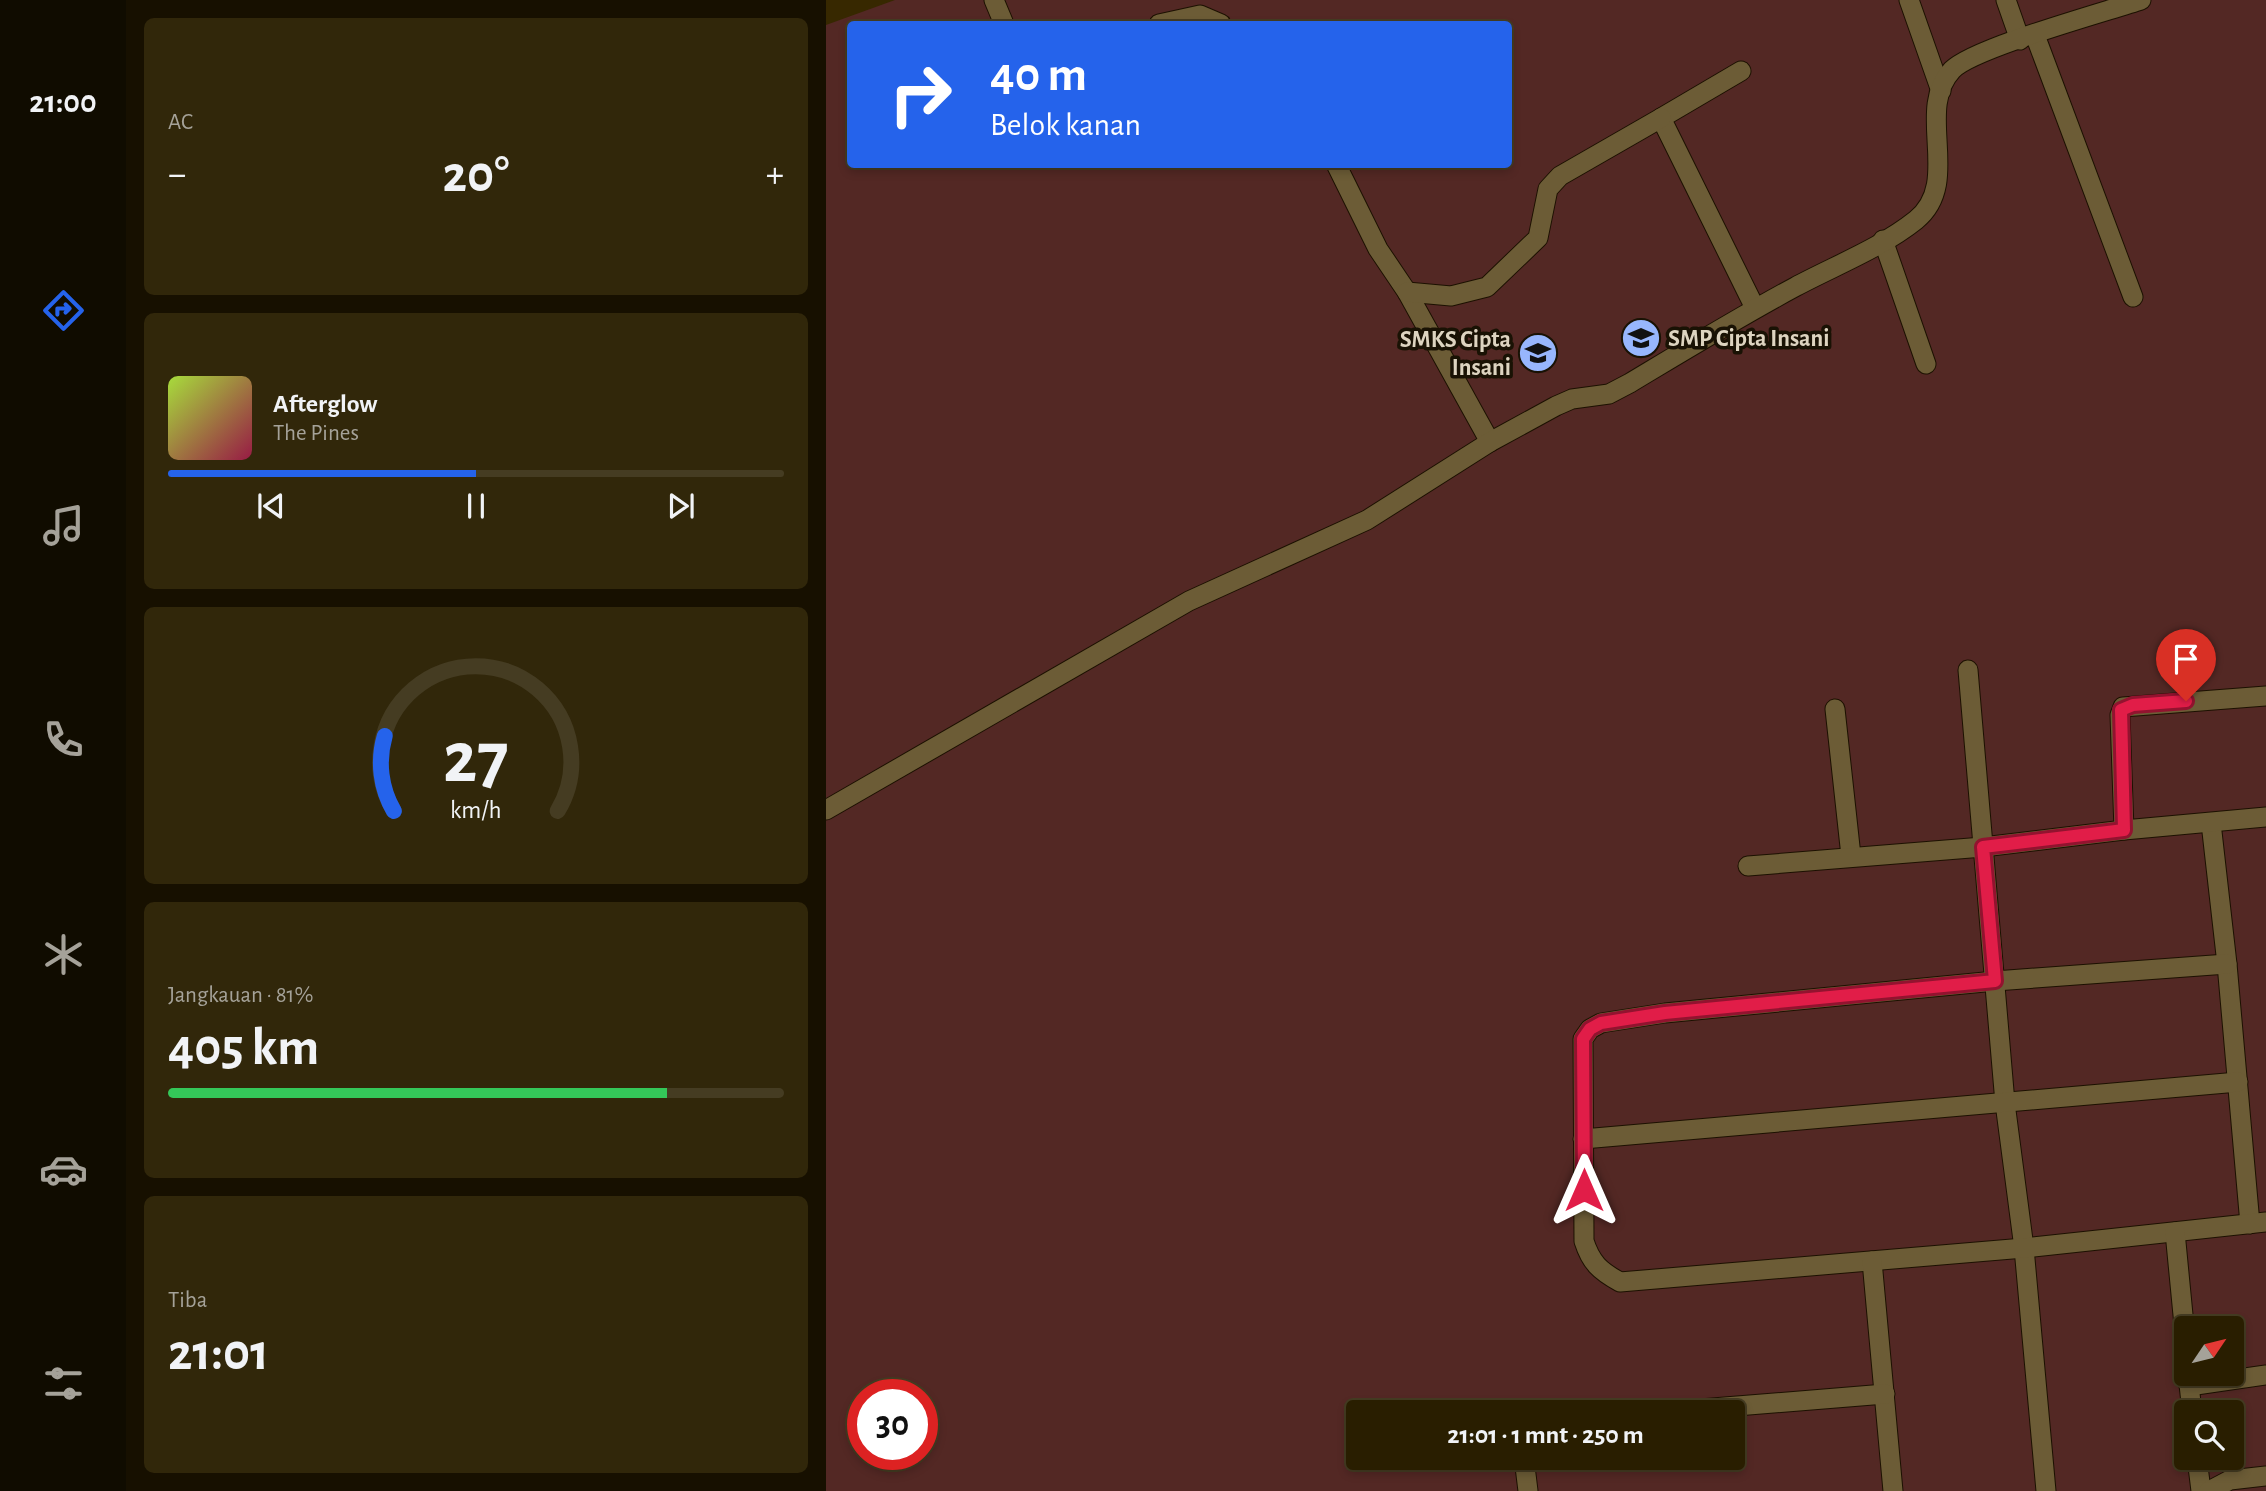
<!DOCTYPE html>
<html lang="id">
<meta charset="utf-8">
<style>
:root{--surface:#291e00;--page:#31270a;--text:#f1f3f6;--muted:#a5a299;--line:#453c22;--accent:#2563eb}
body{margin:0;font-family:"Alegreya Sans",sans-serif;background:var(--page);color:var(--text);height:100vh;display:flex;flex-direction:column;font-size:26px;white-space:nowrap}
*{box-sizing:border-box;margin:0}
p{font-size:23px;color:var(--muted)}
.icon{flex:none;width:38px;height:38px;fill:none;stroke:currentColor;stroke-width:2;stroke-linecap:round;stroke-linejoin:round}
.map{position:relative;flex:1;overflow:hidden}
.drawer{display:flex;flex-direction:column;gap:18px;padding:18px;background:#171000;width:700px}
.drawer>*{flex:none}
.banner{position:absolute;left:21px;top:21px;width:665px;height:147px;border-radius:7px;box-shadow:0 4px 10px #0003,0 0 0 2px var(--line);background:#2563eb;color:#fff;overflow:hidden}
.needle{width:46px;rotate:55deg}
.buttons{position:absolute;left:1348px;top:1316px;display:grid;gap:14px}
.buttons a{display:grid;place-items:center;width:70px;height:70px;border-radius:7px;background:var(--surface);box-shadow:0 4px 10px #0003,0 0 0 2px var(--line);font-size:35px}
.speed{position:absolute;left:21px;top:1379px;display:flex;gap:14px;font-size:35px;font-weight:700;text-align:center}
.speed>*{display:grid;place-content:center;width:91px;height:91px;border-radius:50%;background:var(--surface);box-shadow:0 4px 10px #0003,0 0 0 2px var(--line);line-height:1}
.speed .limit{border:10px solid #d22;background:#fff;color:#111}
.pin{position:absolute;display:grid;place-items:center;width:60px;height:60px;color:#fff;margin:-72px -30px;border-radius:50% 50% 50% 0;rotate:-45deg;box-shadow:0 0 7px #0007}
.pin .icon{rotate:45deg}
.me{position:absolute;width:77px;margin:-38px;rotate:0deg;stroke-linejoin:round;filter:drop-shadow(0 0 5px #0008)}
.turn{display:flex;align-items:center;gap:24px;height:147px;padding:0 28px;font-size:32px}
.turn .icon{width:91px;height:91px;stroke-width:2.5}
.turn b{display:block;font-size:49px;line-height:60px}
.big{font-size:52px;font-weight:600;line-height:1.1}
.drawer .tile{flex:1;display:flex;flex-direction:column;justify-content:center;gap:10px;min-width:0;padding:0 24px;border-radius:10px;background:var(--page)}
.drawer .dial{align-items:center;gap:0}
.dial svg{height:182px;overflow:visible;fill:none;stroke:var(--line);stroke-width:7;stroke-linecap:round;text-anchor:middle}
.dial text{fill:var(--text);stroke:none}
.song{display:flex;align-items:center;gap:21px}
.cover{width:84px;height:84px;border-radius:10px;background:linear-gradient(135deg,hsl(80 70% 55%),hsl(340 70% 35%))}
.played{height:7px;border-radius:4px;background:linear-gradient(90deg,var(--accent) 50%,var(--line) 50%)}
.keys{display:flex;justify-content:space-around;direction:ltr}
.heat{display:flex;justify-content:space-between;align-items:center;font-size:38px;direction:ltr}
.charge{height:10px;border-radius:5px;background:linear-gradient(90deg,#34c759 81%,var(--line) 0)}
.trip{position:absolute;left:520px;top:1400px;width:399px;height:70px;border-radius:7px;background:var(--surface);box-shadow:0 4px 10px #0003,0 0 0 2px var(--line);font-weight:600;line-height:70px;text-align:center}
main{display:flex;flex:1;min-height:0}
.menu{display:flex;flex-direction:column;width:126px;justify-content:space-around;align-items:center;background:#100c00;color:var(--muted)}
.menu .icon{width:49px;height:49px}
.menu .selected{color:var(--accent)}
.menu b{font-size:32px;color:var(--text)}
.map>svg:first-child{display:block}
</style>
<main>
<nav class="menu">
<b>21:00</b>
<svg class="icon selected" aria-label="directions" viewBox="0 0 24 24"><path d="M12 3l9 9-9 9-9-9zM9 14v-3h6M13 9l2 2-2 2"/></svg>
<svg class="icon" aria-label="music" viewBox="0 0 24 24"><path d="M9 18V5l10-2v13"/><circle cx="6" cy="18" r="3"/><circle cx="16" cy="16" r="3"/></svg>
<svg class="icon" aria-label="phone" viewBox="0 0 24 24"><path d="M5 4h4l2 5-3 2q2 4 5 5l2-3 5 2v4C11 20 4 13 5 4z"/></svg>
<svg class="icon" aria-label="climate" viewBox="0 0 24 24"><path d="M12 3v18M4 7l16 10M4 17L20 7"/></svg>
<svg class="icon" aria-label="car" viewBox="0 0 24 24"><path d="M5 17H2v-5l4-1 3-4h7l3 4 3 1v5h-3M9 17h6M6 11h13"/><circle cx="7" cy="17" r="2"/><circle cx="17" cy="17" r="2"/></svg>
<svg class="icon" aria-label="filters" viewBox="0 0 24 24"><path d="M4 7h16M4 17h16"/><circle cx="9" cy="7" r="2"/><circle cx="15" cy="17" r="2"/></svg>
</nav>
<section class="drawer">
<div class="tile"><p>AC</p>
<div class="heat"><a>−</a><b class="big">20°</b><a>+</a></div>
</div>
<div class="tile">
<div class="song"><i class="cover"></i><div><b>Afterglow</b><p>The Pines</p></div></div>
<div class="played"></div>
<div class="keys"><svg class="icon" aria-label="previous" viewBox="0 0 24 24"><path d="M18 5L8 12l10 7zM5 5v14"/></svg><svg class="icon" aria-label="pause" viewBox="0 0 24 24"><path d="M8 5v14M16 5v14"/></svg><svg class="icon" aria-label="next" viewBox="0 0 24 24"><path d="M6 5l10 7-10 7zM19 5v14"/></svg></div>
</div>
<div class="tile dial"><svg viewBox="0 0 100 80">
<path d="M14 69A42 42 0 1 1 86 69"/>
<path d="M14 69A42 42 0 0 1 10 36" stroke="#2563eb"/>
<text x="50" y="56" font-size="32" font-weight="700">27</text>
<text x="50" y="72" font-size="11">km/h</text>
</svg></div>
<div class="tile"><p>Jangkauan · 81%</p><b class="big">405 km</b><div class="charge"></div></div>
<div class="tile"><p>Tiba</p><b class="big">21:01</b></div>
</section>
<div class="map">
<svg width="1440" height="1491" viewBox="0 0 1440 1491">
<rect width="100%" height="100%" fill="#372800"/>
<path fill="#532824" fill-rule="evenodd" d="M 69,0 L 1440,0 L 1440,1491 L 0,1491 L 0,25 ZM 24,24 L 682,24 L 682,164 L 24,164 ZM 1360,1328 L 1405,1328 L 1405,1374 L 1360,1374 ZM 37,1395 L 96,1395 L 96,1454 L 37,1454 ZM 532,1412 L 906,1412 L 906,1458 L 532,1458 ZM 1360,1412 L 1405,1412 L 1405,1458 L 1360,1458 Z"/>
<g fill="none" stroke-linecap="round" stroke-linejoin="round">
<g stroke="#1c1100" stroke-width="21">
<g id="minor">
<polyline points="168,0 178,24"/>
<polyline points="1083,0 1115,91"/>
<polyline points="1180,0 1194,40"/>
<polyline points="333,24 374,15 395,24"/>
<polyline points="1209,35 1307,297"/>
<polyline points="915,71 835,118 929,308"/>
<polyline points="510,164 552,249 581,292 664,442"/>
<polyline points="1057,240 1100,364"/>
<polyline points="581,292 625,296 661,287 712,238 722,189 734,176 835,118"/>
<polyline points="1142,670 1179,1103 1198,1248 1220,1491"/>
<polyline points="1009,709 1025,856"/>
<path d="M 0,810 L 363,601 L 541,520 L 664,442 L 730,406 L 746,399 L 783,394 L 804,383 C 859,350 913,317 969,287 C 1008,266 1055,248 1090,220 C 1137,182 1088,111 1126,70 C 1147,48 1279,12 1315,0"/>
<polyline points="1385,823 1401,964 1424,1224"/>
<polyline points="1298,830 1294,715 1297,707 1440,696"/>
<polyline points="922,866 1157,847 1298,830 1440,817"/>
<path d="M 1401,964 L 1169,981 L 839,1013 L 775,1023 L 764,1029 L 757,1039 L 758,1241 C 765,1263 774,1271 794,1282 L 1198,1248 L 1440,1222"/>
<polyline points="757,1139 1412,1082"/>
<polyline points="1349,1232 1360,1346"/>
<polyline points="1046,1261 1067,1491"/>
<polyline points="1362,1375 1366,1412"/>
<polyline points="1363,1386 1440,1375"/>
<polyline points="837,1412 1059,1394"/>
<polyline points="698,1458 702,1491"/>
<polyline points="1371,1458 1375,1491"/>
<polyline points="1383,1491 1404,1480 1440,1476"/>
</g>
</g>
<use href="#minor" stroke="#6c5c36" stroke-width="19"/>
</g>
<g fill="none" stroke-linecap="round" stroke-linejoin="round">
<g stroke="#92132f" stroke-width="18">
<polyline id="route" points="758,1190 757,1039 764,1029 775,1023 839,1013 1169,981 1157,847 1298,830 1295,710 1307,705 1360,701"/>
</g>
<use href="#route" stroke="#e11d48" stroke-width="12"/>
</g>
<defs>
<g id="school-disc" transform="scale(2.0125)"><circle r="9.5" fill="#97b6fd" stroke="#191204"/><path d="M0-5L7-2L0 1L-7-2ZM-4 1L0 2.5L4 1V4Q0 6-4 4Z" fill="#111"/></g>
</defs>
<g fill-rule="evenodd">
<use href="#school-disc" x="815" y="338"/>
<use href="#school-disc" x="712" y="353"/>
</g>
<g text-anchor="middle" stroke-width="7" stroke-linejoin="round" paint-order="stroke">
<g font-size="24" font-weight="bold" fill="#ddd4c0" stroke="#191204" text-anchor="start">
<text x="842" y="346">SMP Cipta Insani</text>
<text x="685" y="347" text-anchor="end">SMKS Cipta<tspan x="685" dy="28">Insani</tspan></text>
</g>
</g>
</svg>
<div class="buttons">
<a><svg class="needle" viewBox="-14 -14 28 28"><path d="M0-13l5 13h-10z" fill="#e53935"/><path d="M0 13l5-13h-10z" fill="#a5a299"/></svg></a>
<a><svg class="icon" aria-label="search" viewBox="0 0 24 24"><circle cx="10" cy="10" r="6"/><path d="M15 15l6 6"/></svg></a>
</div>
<div class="speed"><div class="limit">30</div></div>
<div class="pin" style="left:1360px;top:701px;background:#d93025"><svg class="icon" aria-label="arrive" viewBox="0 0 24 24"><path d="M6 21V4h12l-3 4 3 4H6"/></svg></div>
<svg class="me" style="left:758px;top:1190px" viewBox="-20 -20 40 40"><path d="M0-17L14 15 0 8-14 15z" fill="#e11d48" stroke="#fff" stroke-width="4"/></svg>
<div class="trip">21:01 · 1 mnt · 250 m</div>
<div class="banner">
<div class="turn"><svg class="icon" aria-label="right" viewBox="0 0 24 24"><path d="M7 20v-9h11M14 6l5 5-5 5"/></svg><div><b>40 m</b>Belok kanan</div></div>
</div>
</div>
</main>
